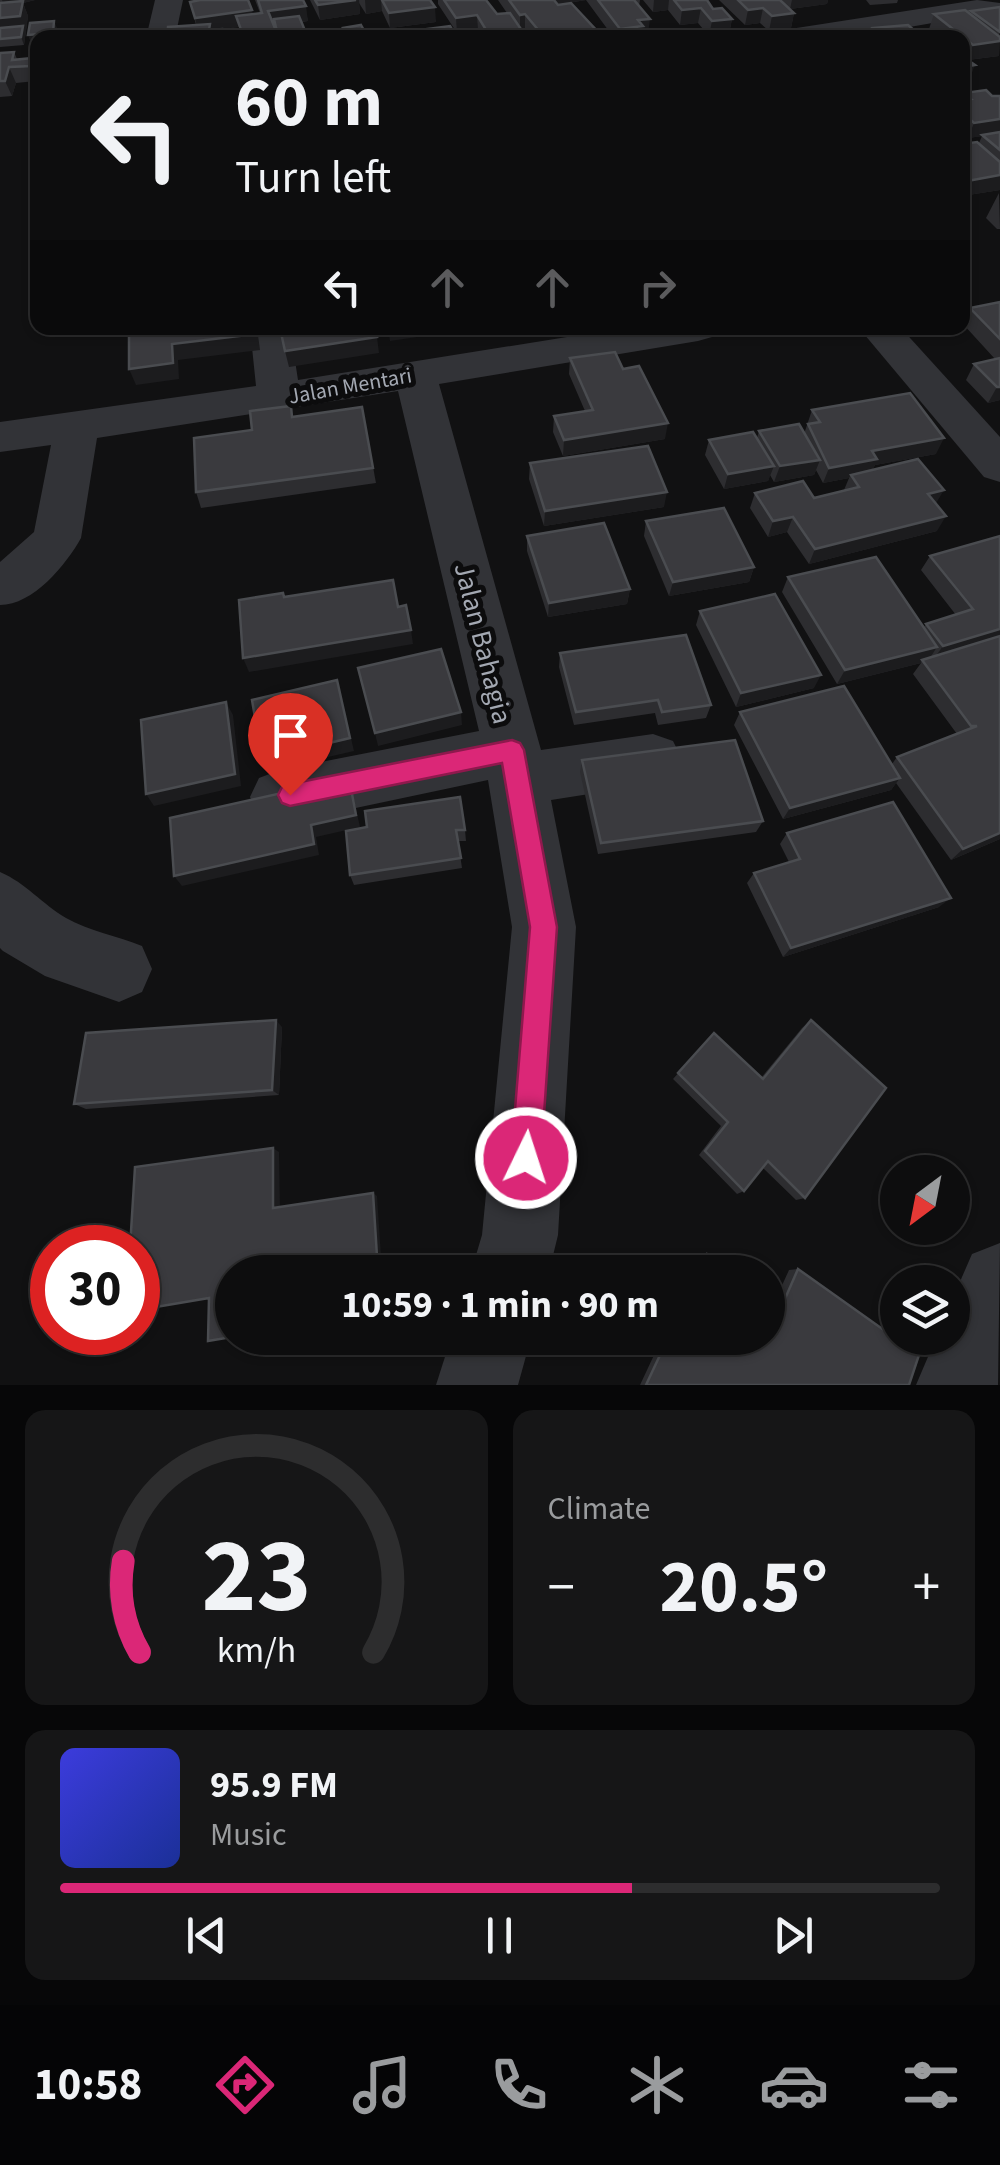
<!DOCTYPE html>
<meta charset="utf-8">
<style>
:root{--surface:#0d0d0e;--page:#161617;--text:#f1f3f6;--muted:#9a9c9e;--line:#2d2d2e;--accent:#db2777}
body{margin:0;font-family:"Source Sans 3",sans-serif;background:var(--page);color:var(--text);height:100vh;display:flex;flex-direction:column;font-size:38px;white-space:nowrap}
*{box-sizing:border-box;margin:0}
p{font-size:32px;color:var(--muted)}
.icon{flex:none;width:55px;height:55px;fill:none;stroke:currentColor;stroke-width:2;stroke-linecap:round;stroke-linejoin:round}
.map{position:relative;height:1385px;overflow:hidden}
.details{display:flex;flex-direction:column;gap:25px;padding:25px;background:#070708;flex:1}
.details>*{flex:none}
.banner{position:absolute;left:30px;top:30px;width:940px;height:305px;border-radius:20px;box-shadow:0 2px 8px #0004,0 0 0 2px var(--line);background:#0d0d0e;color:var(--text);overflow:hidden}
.needle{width:65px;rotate:212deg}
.controls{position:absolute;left:880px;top:1155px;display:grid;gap:20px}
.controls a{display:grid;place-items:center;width:90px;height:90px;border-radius:50%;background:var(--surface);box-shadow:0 2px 8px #0004,0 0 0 2px var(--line);font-size:50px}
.speed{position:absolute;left:30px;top:1225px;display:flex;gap:20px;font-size:50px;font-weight:700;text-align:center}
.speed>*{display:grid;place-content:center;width:130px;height:130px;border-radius:50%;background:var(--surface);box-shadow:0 2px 8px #0004,0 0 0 2px var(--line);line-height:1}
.speed .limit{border:15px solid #d22;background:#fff;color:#111}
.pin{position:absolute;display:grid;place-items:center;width:85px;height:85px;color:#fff;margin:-102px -42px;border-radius:50% 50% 50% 0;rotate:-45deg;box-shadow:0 0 10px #0007}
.pin .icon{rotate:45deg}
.me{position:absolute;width:110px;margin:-55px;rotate:4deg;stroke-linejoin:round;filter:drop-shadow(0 0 8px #0008)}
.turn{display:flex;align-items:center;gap:35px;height:210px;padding:0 40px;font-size:45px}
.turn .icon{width:130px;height:130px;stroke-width:2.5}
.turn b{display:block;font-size:70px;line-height:85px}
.lanes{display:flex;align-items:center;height:95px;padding:0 40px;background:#0003;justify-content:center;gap:50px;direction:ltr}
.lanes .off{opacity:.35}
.big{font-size:75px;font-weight:700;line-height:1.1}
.details .card{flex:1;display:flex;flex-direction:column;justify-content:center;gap:15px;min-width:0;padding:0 35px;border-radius:20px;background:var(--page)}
.details .dial{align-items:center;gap:0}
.dial svg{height:260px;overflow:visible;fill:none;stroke:var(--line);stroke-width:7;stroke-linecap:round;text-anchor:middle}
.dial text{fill:var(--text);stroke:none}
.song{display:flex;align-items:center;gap:30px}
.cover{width:120px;height:120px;border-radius:15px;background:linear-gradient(135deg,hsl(240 70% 55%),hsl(230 70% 35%))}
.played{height:10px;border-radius:5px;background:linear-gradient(90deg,var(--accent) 65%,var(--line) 65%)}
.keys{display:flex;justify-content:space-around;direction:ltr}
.heat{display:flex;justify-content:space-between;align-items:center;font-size:55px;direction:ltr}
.details .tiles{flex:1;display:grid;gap:25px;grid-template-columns:1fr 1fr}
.card:last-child{grid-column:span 2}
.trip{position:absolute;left:215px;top:1255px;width:570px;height:100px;border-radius:50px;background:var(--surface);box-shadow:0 2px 8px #0004,0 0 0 2px var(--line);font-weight:700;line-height:100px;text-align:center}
.dock{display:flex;height:160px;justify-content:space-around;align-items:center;background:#050506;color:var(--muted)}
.dock .icon{width:70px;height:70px}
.dock .selected{color:var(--accent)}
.dock b{font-size:45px;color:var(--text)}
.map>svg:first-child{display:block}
</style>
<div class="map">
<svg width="1000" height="1385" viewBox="0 0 1000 1385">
<rect width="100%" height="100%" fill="#111112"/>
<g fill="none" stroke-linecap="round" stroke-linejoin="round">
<g fill="#323337" fill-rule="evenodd">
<polygon points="155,0 183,0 175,38 146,38"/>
<polygon points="977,0 1000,3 1000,19 973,16 846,38 776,38 790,29"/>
<path d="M 250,328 L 290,328 L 298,380 L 623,328 L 718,328 L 712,337 L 698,341 L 439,384 L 541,750 L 653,734 L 673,741 L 682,759 L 673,777 L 653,784 L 551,800 L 576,927 L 558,1235 L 549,1272 L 471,1272 L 482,1235 L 512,927 L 488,780 L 280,824 L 259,816 L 250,797 L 259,778 L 280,770 L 479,731 L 398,391 L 97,438 L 81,538 C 66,565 33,605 0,605 L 0,562 L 34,532 L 51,445 L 0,452 L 0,422 L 256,386 Z"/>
<polygon points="859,328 901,328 1000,437 1000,482 984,477"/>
<path d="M 0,872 C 26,883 42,904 66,918 C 89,931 118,936 142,946 L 152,969 L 142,992 L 119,1002 L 45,976 L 3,951 L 0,948 Z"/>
<polygon points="1000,1243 998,1385 916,1385 936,1338 952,1338 952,1300 972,1254"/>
<polygon points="451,1338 531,1338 518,1385 436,1385"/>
</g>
</g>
<g fill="#2d2d30">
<polygon points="0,0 35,0 23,3 28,16 24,45 0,47"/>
<polygon points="255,0 303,0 308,21 302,22 308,38 242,38 239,27 222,29 224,38 167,38 196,25 190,2 252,14 260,13"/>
<polygon points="310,0 430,0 436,22 390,28 382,11 366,14 359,3 360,14 320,20"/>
<polygon points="438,0 486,0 497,14 507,13 498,0 640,0 639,6 648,34 642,35 641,38 614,38 586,0 568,3 599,38 532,38 525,29 522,29 527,38 482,38 478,30 457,33 438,4"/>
<polygon points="643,0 707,0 713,9 732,19 729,34 709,36 698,23 680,25 668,10 653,12"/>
<polygon points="719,0 828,0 827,4 790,9 794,13 791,28 769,31 760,23 745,25"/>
<polygon points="866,0 898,0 897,3 870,5"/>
<polygon points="1000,7 999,56 968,60 969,80 962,82 962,38 871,38 873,28 916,32 931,31 929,29 934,14 970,14 971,11"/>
<polygon points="14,52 17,59 33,58 38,70 36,81 16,83 12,96 0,97 0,53"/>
<polygon points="964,93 1000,96 1000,190 962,196 962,144 979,143 982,136 968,138 962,134 962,98"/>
<polygon points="999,193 1000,229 997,229 986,218"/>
<polygon points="1000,302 1000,400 988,403 966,380 974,364 995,359 963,324 970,308"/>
<polygon points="570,358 623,369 665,439 563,456 553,432 554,416 585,411 569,374"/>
<polygon points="362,407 376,483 201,508 196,492 252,430"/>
<polygon points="812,410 936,454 875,465 872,470 936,504 937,531 809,564 787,532 768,537 750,508 755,493 814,498 844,490 849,478 823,483 816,470 814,475 774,482 770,475 768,481 724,489 705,455 709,440 757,438 759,431 804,434"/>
<polygon points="530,463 664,507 544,526 529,479"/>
<polygon points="646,521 754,567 749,582 669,596 644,536"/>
<polygon points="527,536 630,589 627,604 548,617 527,551"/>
<polygon points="1000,536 1000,839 951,860 896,783 891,790 783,819 734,725 740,712 892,764 897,757 957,734 913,674 921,663 837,684 782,592 788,577 924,627 926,624 956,615 921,570 930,556"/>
<polygon points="700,611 814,688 736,707 696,625"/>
<polygon points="560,653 711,705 706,718 658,725 655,713 574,725 559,667"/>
<polygon points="582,760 763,821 756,832 598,854 580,772"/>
<polygon points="465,830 466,841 458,841 462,868 354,885 350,875 346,831"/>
<polygon points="787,833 939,907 783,957 747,883 754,873 789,862 780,844"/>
<polygon points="811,1020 805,1198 796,1200 762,1167 744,1191 737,1194 699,1155 721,1126 673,1079 714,1033 761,1078 802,1028"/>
<polygon points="282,1027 279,1095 86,1109 74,1104"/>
<polygon points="701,1254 707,1254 733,1272 692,1272"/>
<polygon points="798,1269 909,1385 640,1385 662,1338 768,1338 774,1303 789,1270"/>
</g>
<g fill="#1c1c1e">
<polygon points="2,0 35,0 23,3 28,16 24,45 21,37 0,34 0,18 5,8"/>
<polygon points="359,0 360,14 320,20 318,5"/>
<polygon points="365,0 381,0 382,11 366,14"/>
<polygon points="551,0 586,0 568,3 550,11"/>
<polygon points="654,0 669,0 668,10 653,12"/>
<polygon points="792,0 828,0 827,4 790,9"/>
<polygon points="306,6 308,21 271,26 268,11"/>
<polygon points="435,7 436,22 390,28 389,13"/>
<polygon points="701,8 698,23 680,25 682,10"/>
<polygon points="763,8 760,23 745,25 748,10"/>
<polygon points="252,10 255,25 236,16 239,27 222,29 224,38 198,32 195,18"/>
<polygon points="794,13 791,28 769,31 772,16"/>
<polygon points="525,14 525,29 520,30 520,15"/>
<polygon points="477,15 478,30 457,33 456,18"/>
<polygon points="650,19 648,34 642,35 641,38 619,38 620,29 638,20"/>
<polygon points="732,19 729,34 709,36 712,21"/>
<polygon points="54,21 57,28 56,38 38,38 38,43 31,43 28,35"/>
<polygon points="548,30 548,38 539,38 540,32"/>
<polygon points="599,33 599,38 570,38"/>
<polygon points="1000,41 999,56 967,60 973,45"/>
<polygon points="33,58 38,70 36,81 31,66"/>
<polygon points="975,65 969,80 962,82 962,67"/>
<polygon points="9,67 16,83 12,96 5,81"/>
<polygon points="1000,119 1000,134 968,138 974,123"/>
<polygon points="1000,175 1000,190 962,196 962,182"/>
<polygon points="257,328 260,350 178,360 179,379 136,385 129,369 172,344"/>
<polygon points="388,328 417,328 417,337 390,341"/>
<polygon points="377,337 379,353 289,367 285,351"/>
<polygon points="997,387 1000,387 1000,400 988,403"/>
<polygon points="668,423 665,439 563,456 564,440"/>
<polygon points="944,438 936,454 875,465 870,475 851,475 849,478 823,483 829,468 872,451"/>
<polygon points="820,460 814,475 774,482 780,466"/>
<polygon points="774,466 768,481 724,489 728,474"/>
<polygon points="944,490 935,505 928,494"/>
<polygon points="667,492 664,507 544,526 545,511"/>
<polygon points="946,516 937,531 809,564 815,549"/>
<polygon points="793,517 787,532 768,537 773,521"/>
<polygon points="754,567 749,582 669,596 673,582"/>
<polygon points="630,589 627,604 548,617 549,603"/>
<polygon points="1000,629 1000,640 933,660 943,646"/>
<polygon points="411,630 413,644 249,672 243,658"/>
<polygon points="937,647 928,661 922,660 921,663 837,684 845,670"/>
<polygon points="821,675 814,688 736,707 741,693"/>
<polygon points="337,680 354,751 267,771 262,759"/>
<polygon points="226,702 233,715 241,786 154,806 146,794"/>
<polygon points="461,712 462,725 378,746 375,733"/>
<polygon points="349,778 360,827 316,837 319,855 182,886 174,876 311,825"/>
<polygon points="900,778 891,790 783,819 790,808"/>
<polygon points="1000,833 1000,839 951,860 963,849"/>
<polygon points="951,898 939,907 783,957 791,948"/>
<polygon points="276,1020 282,1027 279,1095 272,1090"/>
<polygon points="273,1148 279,1152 280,1210 273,1208"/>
<polygon points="373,1193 377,1196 382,1272 378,1272"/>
</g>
<g fill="#3a3a3e" stroke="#4a4c50" stroke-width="2.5">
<polygon points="200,0 248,0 252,10 195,18 190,2"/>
<polygon points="258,0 303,0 306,6 268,11 278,36 274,19 299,16 308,38 244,38 236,16 262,13"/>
<polygon points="315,0 356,0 318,5"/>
<polygon points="382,0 430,0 435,7 389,13"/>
<polygon points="444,0 486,0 497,14 510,13 527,38 491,38 477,15 456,18"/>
<polygon points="509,0 554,0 558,5 571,3 599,33 570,38 554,38 548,30 540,32 525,14 520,15"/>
<polygon points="598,0 634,0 650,19 638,20 643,26 620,29"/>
<polygon points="674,0 707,0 713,9 722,8 732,19 712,21 701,8 682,10"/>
<polygon points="738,0 780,0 794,13 772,16 763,8 748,10"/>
<polygon points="23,1 20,16 0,18 0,3"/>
<polygon points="1000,7 1000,32 971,11"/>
<polygon points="965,10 1000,37 1000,41 973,45 934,14"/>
<polygon points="54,21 53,33 28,35 30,23"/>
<polygon points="210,24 209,30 222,29 222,38 167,38 168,27"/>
<polygon points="361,25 366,34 378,32 381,38 348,38 343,28"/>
<polygon points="908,25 916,32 938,30 946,38 883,38 873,28"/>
<polygon points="23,26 21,37 0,39 0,28"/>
<polygon points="450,26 457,38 398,38 396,33"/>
<polygon points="845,30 853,38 796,38"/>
<polygon points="14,52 12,60 33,58 31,66 9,67 5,81 0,81 0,53"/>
<polygon points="962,56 975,65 962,67"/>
<polygon points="986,90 992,96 1000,96 1000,119 974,123 962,112 962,100 971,99 964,93"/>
<polygon points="1000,132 1000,150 982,135"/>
<polygon points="977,142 1000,162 1000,175 962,182 962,144"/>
<polygon points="1000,302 1000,339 970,308"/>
<polygon points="129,328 255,328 255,334 172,344 173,363 129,369"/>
<polygon points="280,328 374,328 377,337 285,351"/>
<polygon points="615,352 623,369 639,366 668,423 564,440 554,416 593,410 570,358"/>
<polygon points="1000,358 1000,387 997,387 974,364"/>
<polygon points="910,393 944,438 872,451 877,459 829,468 808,424 820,422 812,410"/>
<polygon points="291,406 292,417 362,407 373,468 196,492 194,438 252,430 250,411"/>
<polygon points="799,424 820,460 780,466 759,431"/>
<polygon points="753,432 774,466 728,474 709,440"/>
<polygon points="648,446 667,492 545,511 530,463"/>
<polygon points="918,459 944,490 928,494 946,516 815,549 793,517 773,521 755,493 803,481 814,498 859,487 851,475"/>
<polygon points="724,508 754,567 673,582 646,521"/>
<polygon points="604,523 630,589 549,603 527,536"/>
<polygon points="1000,536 1000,629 943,646 926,624 973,609 930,556"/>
<polygon points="876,557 937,647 845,670 788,577"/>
<polygon points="393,580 398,607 406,605 411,630 243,658 239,600 283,593 284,597"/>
<polygon points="775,594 821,675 741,693 700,611"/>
<polygon points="686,635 711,705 662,712 658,700 576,712 560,653"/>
<polygon points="1000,636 1000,833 963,849 897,757 977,726 971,726 922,660"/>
<polygon points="441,649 461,712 375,733 358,668"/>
<polygon points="337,680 350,738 262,759 252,700"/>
<polygon points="844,686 900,778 790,808 740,712"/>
<polygon points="226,702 235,774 146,794 141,720"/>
<polygon points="735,740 763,821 601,843 582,760"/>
<polygon points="349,778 356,815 311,825 314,844 174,876 170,818"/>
<polygon points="460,797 465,830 456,830 461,858 350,875 346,831 367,827 365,811"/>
<polygon points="893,802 951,898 791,948 754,873 800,859 787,833"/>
<polygon points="276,1020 272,1090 74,1104 86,1033"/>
<polygon points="811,1020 886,1088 805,1198 768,1161 744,1191 705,1151 728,1122 678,1073 714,1033 763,1079"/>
<polygon points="273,1148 273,1208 373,1193 378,1272 232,1272 232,1337 208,1341 209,1298 138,1310 138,1248 130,1248 135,1167"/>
<polygon points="707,1254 733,1272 698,1272"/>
<polygon points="798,1269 919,1355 909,1385 646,1385 668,1338 768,1338 768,1298 781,1308"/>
</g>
<polygon fill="#db2777" stroke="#8e194d" stroke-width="2.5" points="512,740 520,743 524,750 557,927 541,1158 537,1169 526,1173 516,1169 511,1158 530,927 502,763 290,806 282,803 278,795 282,787 290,784"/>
<g text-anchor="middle" stroke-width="10" stroke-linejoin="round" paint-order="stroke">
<g font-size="22" fill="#a3a8b2" stroke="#0c0c0d">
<text transform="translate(350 385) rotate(-10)" y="8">Jalan Mentari</text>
</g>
<g font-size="28" fill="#a3a8b2" stroke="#0c0c0d">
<text transform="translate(484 643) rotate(76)" y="10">Jalan Bahagia</text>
</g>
</g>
</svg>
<div class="controls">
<a><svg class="needle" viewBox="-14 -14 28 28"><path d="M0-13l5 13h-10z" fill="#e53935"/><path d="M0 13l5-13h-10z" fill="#9a9c9e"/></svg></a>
<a><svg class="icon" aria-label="layers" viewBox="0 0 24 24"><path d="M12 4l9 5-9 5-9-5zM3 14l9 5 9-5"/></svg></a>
</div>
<div class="speed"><div class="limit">30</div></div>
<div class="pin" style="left:290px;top:795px;background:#d93025"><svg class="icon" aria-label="arrive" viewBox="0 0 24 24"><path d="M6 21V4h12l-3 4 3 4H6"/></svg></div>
<svg class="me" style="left:526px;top:1158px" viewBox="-20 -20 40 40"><circle r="17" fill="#db2777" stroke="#fff" stroke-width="3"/><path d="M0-11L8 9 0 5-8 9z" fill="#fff"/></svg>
<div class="trip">10:59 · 1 min · 90 m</div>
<div class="banner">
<div class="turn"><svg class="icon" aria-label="left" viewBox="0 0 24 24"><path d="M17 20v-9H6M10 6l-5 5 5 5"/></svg><div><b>60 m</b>Turn left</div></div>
<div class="lanes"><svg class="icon" aria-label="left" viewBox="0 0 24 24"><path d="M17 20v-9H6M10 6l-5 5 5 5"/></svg><svg class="icon off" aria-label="ahead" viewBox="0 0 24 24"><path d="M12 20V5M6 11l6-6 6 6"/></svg><svg class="icon off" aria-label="ahead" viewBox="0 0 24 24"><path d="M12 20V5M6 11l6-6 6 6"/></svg><svg class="icon off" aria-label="right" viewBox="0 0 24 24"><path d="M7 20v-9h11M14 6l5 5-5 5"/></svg></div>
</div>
</div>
<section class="details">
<div class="tiles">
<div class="card dial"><svg viewBox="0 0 100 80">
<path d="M14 69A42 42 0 1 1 86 69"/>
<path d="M14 69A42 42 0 0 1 9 41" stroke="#db2777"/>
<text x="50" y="56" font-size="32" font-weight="700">23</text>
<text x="50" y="72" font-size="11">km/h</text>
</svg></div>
<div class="card"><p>Climate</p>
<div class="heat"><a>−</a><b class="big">20.5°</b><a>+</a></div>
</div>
<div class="card">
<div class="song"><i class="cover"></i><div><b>95.9 FM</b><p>Music</p></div></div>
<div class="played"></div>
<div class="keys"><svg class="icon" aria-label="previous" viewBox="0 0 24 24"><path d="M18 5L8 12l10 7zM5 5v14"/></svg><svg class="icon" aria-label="pause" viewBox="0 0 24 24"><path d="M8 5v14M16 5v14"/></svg><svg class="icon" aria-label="next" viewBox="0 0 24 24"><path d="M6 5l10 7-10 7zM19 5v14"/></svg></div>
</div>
</div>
</section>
<nav class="dock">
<b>10:58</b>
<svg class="icon selected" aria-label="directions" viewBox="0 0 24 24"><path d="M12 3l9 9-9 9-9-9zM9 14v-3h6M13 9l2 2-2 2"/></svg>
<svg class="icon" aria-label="music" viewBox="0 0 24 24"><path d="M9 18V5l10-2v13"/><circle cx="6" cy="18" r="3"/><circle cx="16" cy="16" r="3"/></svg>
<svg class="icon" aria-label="phone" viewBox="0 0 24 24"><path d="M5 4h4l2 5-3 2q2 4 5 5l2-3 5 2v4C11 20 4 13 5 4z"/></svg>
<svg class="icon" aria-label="climate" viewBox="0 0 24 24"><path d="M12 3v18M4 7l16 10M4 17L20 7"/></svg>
<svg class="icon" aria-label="car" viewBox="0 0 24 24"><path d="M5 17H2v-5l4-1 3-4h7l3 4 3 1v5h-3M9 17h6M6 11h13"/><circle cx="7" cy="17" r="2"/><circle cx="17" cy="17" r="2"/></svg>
<svg class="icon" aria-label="filters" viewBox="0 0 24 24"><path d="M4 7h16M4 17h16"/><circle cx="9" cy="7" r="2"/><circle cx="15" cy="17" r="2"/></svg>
</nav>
